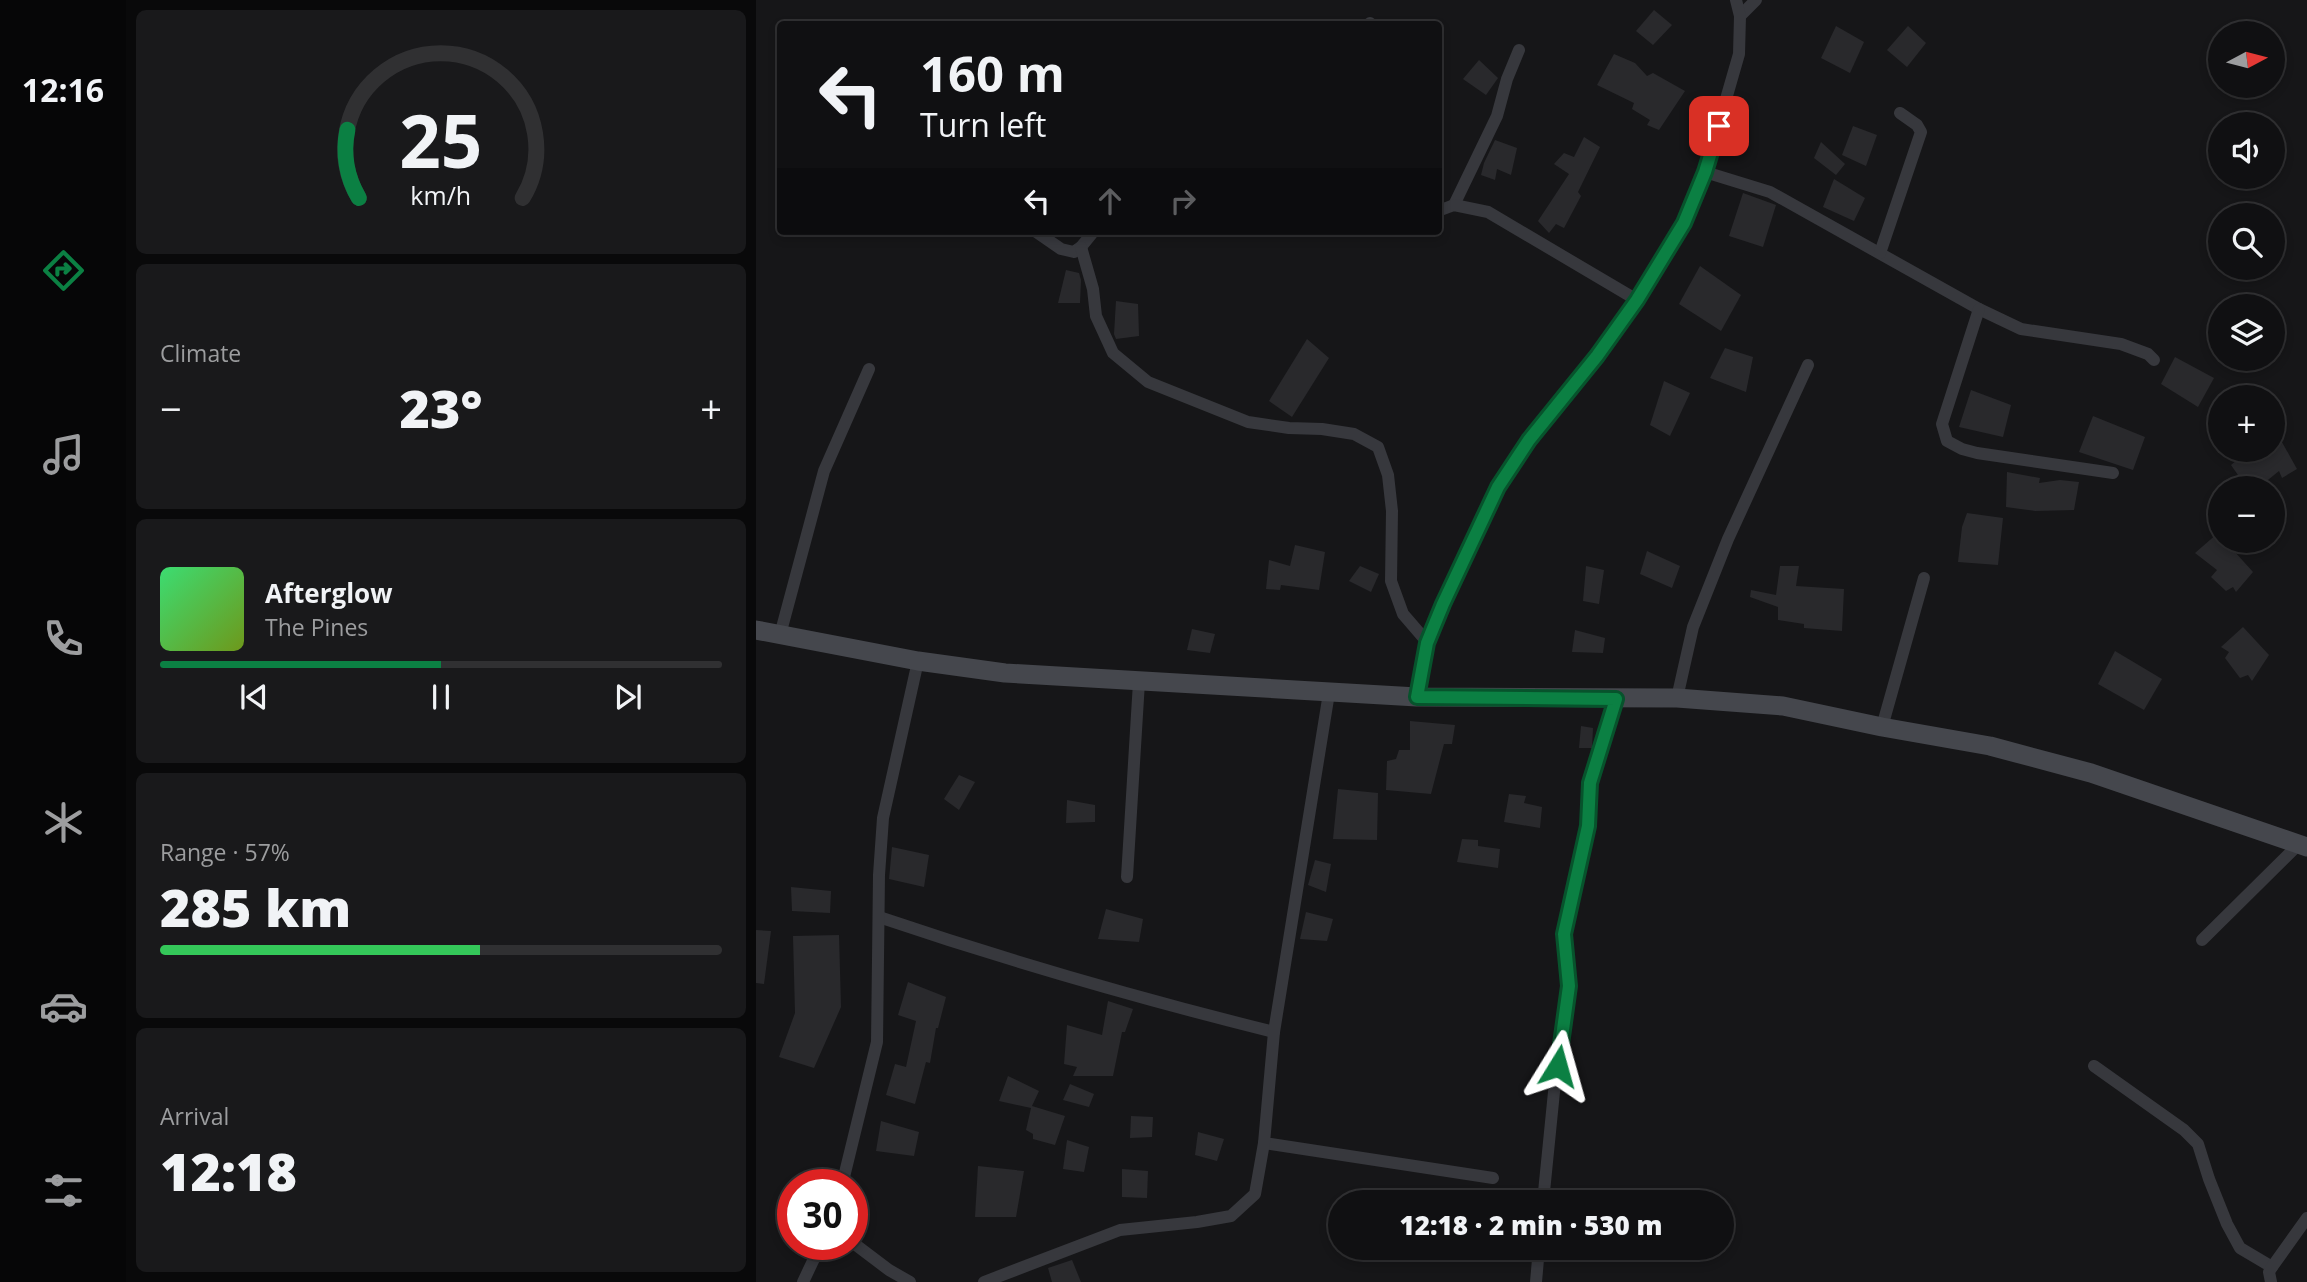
<!DOCTYPE html>
<meta charset="utf-8">
<style>
:root{--surface:#101012;--page:#19191b;--text:#f1f3f6;--muted:#9c9d9f;--line:#303032;--accent:#0b8043}
body{margin:0;font-family:"Open Sans",sans-serif;background:var(--page);color:var(--text);height:100vh;display:flex;flex-direction:column;font-size:26px;white-space:nowrap}
*{box-sizing:border-box;margin:0}
p{font-size:23px;color:var(--muted)}
.icon{flex:none;width:38px;height:38px;fill:none;stroke:currentColor;stroke-width:2;stroke-linecap:round;stroke-linejoin:round}
.map{position:relative;flex:1;overflow:hidden}
.panel{display:flex;flex-direction:column;gap:10px;padding:10px;background:#09090a;width:630px}
.panel>*{flex:none}
.top-card{position:absolute;left:21px;top:21px;width:665px;height:214px;border-radius:7px;box-shadow:0 4px 10px #0003,0 0 0 2px var(--line);background:#101012;color:var(--text);overflow:hidden}
.needle{width:46px;rotate:83deg}
.buttons{position:absolute;left:1452px;top:21px;display:grid;gap:14px}
.buttons a{display:grid;place-items:center;width:77px;height:77px;border-radius:50%;background:var(--surface);box-shadow:0 4px 10px #0003,0 0 0 2px var(--line);font-size:35px}
.speed{position:absolute;left:21px;top:1169px;display:flex;gap:14px;font-size:35px;font-weight:700;text-align:center}
.speed>*{display:grid;place-content:center;width:91px;height:91px;border-radius:50%;background:var(--surface);box-shadow:0 4px 10px #0003,0 0 0 2px var(--line);line-height:1}
.speed .limit{border:10px solid #d22;background:#fff;color:#111}
.pin{position:absolute;display:grid;place-items:center;width:60px;height:60px;color:#fff;margin:-30px;border-radius:14px;box-shadow:0 4px 10px #0006}
.me{position:absolute;width:77px;margin:-38px;rotate:8deg;stroke-linejoin:round;filter:drop-shadow(0 0 5px #0008)}
.turn{display:flex;align-items:center;gap:24px;height:147px;padding:0 28px;font-size:32px}
.turn .icon{width:91px;height:91px;stroke-width:2.5}
.turn b{display:block;font-size:49px;line-height:60px}
.lanes{display:flex;align-items:center;height:66px;padding:0 28px;background:#0003;justify-content:center;gap:35px;direction:ltr}
.lanes .off{opacity:.35}
.big{font-size:52px;font-weight:800;line-height:1.1}
.panel .tile{flex:1;display:flex;flex-direction:column;justify-content:center;gap:10px;min-width:0;padding:0 24px;border-radius:10px;background:var(--page)}
.panel .dial{align-items:center;gap:0}
.dial svg{height:182px;overflow:visible;fill:none;stroke:var(--line);stroke-width:7;stroke-linecap:round;text-anchor:middle}
.dial text{fill:var(--text);stroke:none}
.song{display:flex;align-items:center;gap:21px}
.cover{width:84px;height:84px;border-radius:10px;background:linear-gradient(135deg,hsl(140 70% 55%),hsl(80 70% 35%))}
.played{height:7px;border-radius:4px;background:linear-gradient(90deg,var(--accent) 50%,var(--line) 50%)}
.keys{display:flex;justify-content:space-around;direction:ltr}
.heat{display:flex;justify-content:space-between;align-items:center;font-size:38px;direction:ltr}
.charge{height:10px;border-radius:5px;background:linear-gradient(90deg,#34c759 57%,var(--line) 0)}
.trip{position:absolute;left:572px;top:1190px;width:406px;height:70px;border-radius:35px;background:var(--surface);box-shadow:0 4px 10px #0003,0 0 0 2px var(--line);font-weight:800;line-height:70px;text-align:center}
main{display:flex;flex:1;min-height:0}
.menu{display:flex;flex-direction:column;width:126px;justify-content:space-around;align-items:center;background:#060607;color:var(--muted)}
.menu .icon{width:49px;height:49px}
.menu .selected{color:var(--accent)}
.menu b{font-size:32px;color:var(--text)}
.map>svg:first-child{display:block}
</style>
<main>
<nav class="menu">
<b>12:16</b>
<svg class="icon selected" aria-label="directions" viewBox="0 0 24 24"><path d="M12 3l9 9-9 9-9-9zM9 14v-3h6M13 9l2 2-2 2"/></svg>
<svg class="icon" aria-label="music" viewBox="0 0 24 24"><path d="M9 18V5l10-2v13"/><circle cx="6" cy="18" r="3"/><circle cx="16" cy="16" r="3"/></svg>
<svg class="icon" aria-label="phone" viewBox="0 0 24 24"><path d="M5 4h4l2 5-3 2q2 4 5 5l2-3 5 2v4C11 20 4 13 5 4z"/></svg>
<svg class="icon" aria-label="climate" viewBox="0 0 24 24"><path d="M12 3v18M4 7l16 10M4 17L20 7"/></svg>
<svg class="icon" aria-label="car" viewBox="0 0 24 24"><path d="M5 17H2v-5l4-1 3-4h7l3 4 3 1v5h-3M9 17h6M6 11h13"/><circle cx="7" cy="17" r="2"/><circle cx="17" cy="17" r="2"/></svg>
<svg class="icon" aria-label="filters" viewBox="0 0 24 24"><path d="M4 7h16M4 17h16"/><circle cx="9" cy="7" r="2"/><circle cx="15" cy="17" r="2"/></svg>
</nav>
<section class="panel">
<div class="tile dial"><svg viewBox="0 0 100 80">
<path d="M14 69A42 42 0 1 1 86 69"/>
<path d="M14 69A42 42 0 0 1 9 39" stroke="#0b8043"/>
<text x="50" y="56" font-size="32" font-weight="700">25</text>
<text x="50" y="72" font-size="11">km/h</text>
</svg></div>
<div class="tile"><p>Climate</p>
<div class="heat"><a>−</a><b class="big">23°</b><a>+</a></div>
</div>
<div class="tile">
<div class="song"><i class="cover"></i><div><b>Afterglow</b><p>The Pines</p></div></div>
<div class="played"></div>
<div class="keys"><svg class="icon" aria-label="previous" viewBox="0 0 24 24"><path d="M18 5L8 12l10 7zM5 5v14"/></svg><svg class="icon" aria-label="pause" viewBox="0 0 24 24"><path d="M8 5v14M16 5v14"/></svg><svg class="icon" aria-label="next" viewBox="0 0 24 24"><path d="M6 5l10 7-10 7zM19 5v14"/></svg></div>
</div>
<div class="tile"><p>Range · 57%</p><b class="big">285 km</b><div class="charge"></div></div>
<div class="tile"><p>Arrival</p><b class="big">12:18</b></div>
</section>
<div class="map">
<svg width="1551" height="1282" viewBox="0 0 1551 1282">
<rect width="100%" height="100%" fill="#161618"/>
<g fill="#29292c">
<polygon points="898,10 916,25 897,45 880,31"/>
<polygon points="1080,26 1108,42 1094,73 1065,58"/>
<polygon points="1152,26 1170,43 1151,67 1131,50"/>
<polygon points="858,54 879,63 891,76 897,73 929,91 903,130 891,125 894,120 876,109 878,103 841,85"/>
<polygon points="723,60 742,78 730,95 707,79"/>
<polygon points="1097,126 1121,135 1110,166 1086,155"/>
<polygon points="828,137 844,147 822,192 825,196 808,228 800,224 793,233 782,221 813,174 798,164 808,153 818,157"/>
<polygon points="739,140 761,148 755,175 741,169 739,180 725,175 728,163"/>
<polygon points="1065,142 1089,164 1080,175 1058,158"/>
<polygon points="1078,179 1109,198 1098,221 1067,207"/>
<polygon points="987,193 1020,205 1007,247 973,236"/>
<polygon points="944,266 985,295 965,331 923,304"/>
<polygon points="310,270 323,273 325,280 324,303 302,303"/>
<polygon points="360,301 382,304 383,336 360,339 358,334"/>
<polygon points="551,339 573,358 536,417 513,401"/>
<polygon points="969,348 997,357 990,392 954,378"/>
<polygon points="1419,357 1458,378 1442,407 1405,384"/>
<polygon points="908,381 934,393 914,436 894,425"/>
<polygon points="1215,390 1255,405 1247,437 1203,427"/>
<polygon points="1337,416 1389,437 1377,470 1323,452"/>
<polygon points="1517,426 1541,469 1526,478 1523,471 1502,488 1491,488 1475,465 1493,450 1517,450"/>
<polygon points="1251,472 1284,478 1283,483 1304,480 1323,482 1318,510 1279,511 1250,507"/>
<polygon points="1211,513 1247,518 1242,565 1202,562 1206,527"/>
<polygon points="1462,533 1465,541 1469,541 1497,572 1480,592 1477,587 1470,591 1455,577 1461,570 1439,553"/>
<polygon points="539,545 569,552 563,590 525,585 524,590 510,589 513,560 534,566"/>
<polygon points="891,551 924,566 916,588 884,574"/>
<polygon points="604,566 623,574 615,592 593,581"/>
<polygon points="830,566 848,570 843,604 827,601"/>
<polygon points="1024,566 1043,566 1040,586 1088,589 1086,631 1048,628 1048,624 1022,620 1022,607 994,597 995,590 1020,595"/>
<polygon points="1487,627 1513,655 1496,681 1492,675 1484,678 1469,658 1473,652 1465,647"/>
<polygon points="436,629 459,634 454,653 431,650"/>
<polygon points="819,630 849,638 847,653 816,652"/>
<polygon points="1359,651 1406,679 1388,710 1342,684"/>
<polygon points="654,721 699,725 696,744 688,744 675,794 630,790 631,761 640,759 643,750 654,750"/>
<polygon points="825,726 837,728 836,748 823,748"/>
<polygon points="203,775 219,782 203,810 188,799"/>
<polygon points="582,789 622,793 621,840 577,839"/>
<polygon points="753,794 770,796 768,803 786,807 784,828 748,822"/>
<polygon points="311,800 339,805 339,822 310,823"/>
<polygon points="706,839 722,840 722,846 744,849 742,868 701,862"/>
<polygon points="136,847 173,855 168,887 133,879"/>
<polygon points="559,860 575,864 570,892 552,885"/>
<polygon points="35,887 75,891 74,913 36,911"/>
<polygon points="350,909 387,919 383,942 342,939"/>
<polygon points="550,912 577,919 571,941 544,939"/>
<polygon points="0,930 15,931 8,984 0,983"/>
<polygon points="83,935 85,1007 58,1068 23,1057 39,1013 37,936"/>
<polygon points="152,982 190,997 182,1028 180,1028 174,1063 170,1062 159,1104 130,1095 139,1064 150,1067 160,1021 142,1015"/>
<polygon points="352,1001 377,1009 369,1032 366,1032 357,1076 317,1076 321,1067 308,1064 311,1025 346,1035"/>
<polygon points="252,1076 283,1091 276,1106 309,1116 299,1145 277,1139 277,1134 270,1130 275,1108 243,1101"/>
<polygon points="314,1084 338,1094 333,1107 307,1100"/>
<polygon points="375,1116 397,1117 396,1137 374,1138"/>
<polygon points="125,1121 163,1132 158,1156 120,1151"/>
<polygon points="442,1132 468,1139 461,1161 439,1155"/>
<polygon points="311,1140 333,1147 328,1172 307,1169"/>
<polygon points="222,1166 268,1171 260,1217 219,1217"/>
<polygon points="366,1169 392,1171 391,1198 366,1197"/>
<polygon points="316,1260 325,1282 296,1282 292,1268"/>
</g>
<g fill="none" stroke-linecap="round" stroke-linejoin="round">
<g stroke="#37383d" stroke-width="12">
<polyline points="984,16 1000,0"/>
<polyline points="613,24 614,23"/>
<polyline points="949,172 1014,192 1223,309 1265,329 1365,344 1392,354 1398,360"/>
<polyline points="698,205 741,116 751,79 763,50"/>
<polyline points="682,211 698,205 732,212 881,300"/>
<polyline points="279,231 305,249 318,252 325,247 338,231"/>
<polyline points="325,247 337,289 340,316 357,353 392,382 492,422 533,428 566,429 598,434 622,447 632,475 636,511 635,581 647,614 672,643"/>
<polyline points="1124,253 1165,132 1161,125 1144,113"/>
<polyline points="1223,309 1186,424 1191,441 1206,449 1221,453 1357,473"/>
<polyline points="24,635 68,471 113,369"/>
<polyline points="661,697 672,643 687,604 742,487 773,440 881,300 928,223 949,172 983,54 984,16 980,0"/>
<polyline points="921,698 937,627 972,539 1052,365"/>
<polyline points="1126,727 1168,578"/>
<polyline points="371,877 383,682"/>
<path d="M 123,917 C 253,961 385,999 518,1032"/>
<polyline points="1446,940 1542,845"/>
<polyline points="1338,1066 1428,1130 1442,1144 1453,1179 1471,1224 1484,1248 1516,1267"/>
<polyline points="508,1143 737,1178"/>
<polyline points="86,1185 121,1042 123,875 127,818 162,661"/>
<polyline points="787,1202 798,1092 813,986 808,934 820,888 832,826 834,783 860,699"/>
<polyline points="96,1242 133,1270 154,1282"/>
<polyline points="47,1282 65,1244"/>
<polyline points="228,1282 364,1230 441,1222 475,1216 499,1194 508,1143 518,1032 573,693"/>
<polyline points="780,1282 783,1248"/>
<polyline points="1515,1282 1513,1272 1516,1267 1551,1218"/>
</g>
<polyline stroke="#45474d" stroke-width="19" points="0,630 162,661 249,673 661,697 921,698 1027,706 1126,727 1234,746 1335,773 1551,847"/>
</g>
<g fill="none" stroke-linecap="round" stroke-linejoin="round">
<g stroke="#07532c" stroke-width="18">
<polyline id="route" points="802,1066 813,986 808,934 832,826 834,783 860,699 661,697 671,643 687,604 742,487 773,440 841,356 881,300 928,223 949,172 963,126"/>
</g>
<use href="#route" stroke="#0b8043" stroke-width="12"/>
</g>
</svg>
<div class="buttons">
<a><svg class="needle" viewBox="-14 -14 28 28"><path d="M0-13l5 13h-10z" fill="#e53935"/><path d="M0 13l5-13h-10z" fill="#9c9d9f"/></svg></a>
<a><svg class="icon" aria-label="sound" viewBox="0 0 24 24"><path d="M4 9h4l5-4v14l-5-4H4zM17 9q2 3 0 6"/></svg></a>
<a><svg class="icon" aria-label="search" viewBox="0 0 24 24"><circle cx="10" cy="10" r="6"/><path d="M15 15l6 6"/></svg></a>
<a><svg class="icon" aria-label="layers" viewBox="0 0 24 24"><path d="M12 4l9 5-9 5-9-5zM3 14l9 5 9-5"/></svg></a>
<a>+</a>
<a>−</a>
</div>
<div class="speed"><div class="limit">30</div></div>
<div class="pin" style="left:963px;top:126px;background:#d93025"><svg class="icon" aria-label="arrive" viewBox="0 0 24 24"><path d="M6 21V4h12l-3 4 3 4H6"/></svg></div>
<svg class="me" style="left:802px;top:1066px" viewBox="-20 -20 40 40"><path d="M0-17L14 15 0 8-14 15z" fill="#0b8043" stroke="#fff" stroke-width="4"/></svg>
<div class="trip">12:18 · 2 min · 530 m</div>
<div class="top-card">
<div class="turn"><svg class="icon" aria-label="left" viewBox="0 0 24 24"><path d="M17 20v-9H6M10 6l-5 5 5 5"/></svg><div><b>160 m</b>Turn left</div></div>
<div class="lanes"><svg class="icon" aria-label="left" viewBox="0 0 24 24"><path d="M17 20v-9H6M10 6l-5 5 5 5"/></svg><svg class="icon off" aria-label="ahead" viewBox="0 0 24 24"><path d="M12 20V5M6 11l6-6 6 6"/></svg><svg class="icon off" aria-label="right" viewBox="0 0 24 24"><path d="M7 20v-9h11M14 6l5 5-5 5"/></svg></div>
</div>
</div>
</main>
